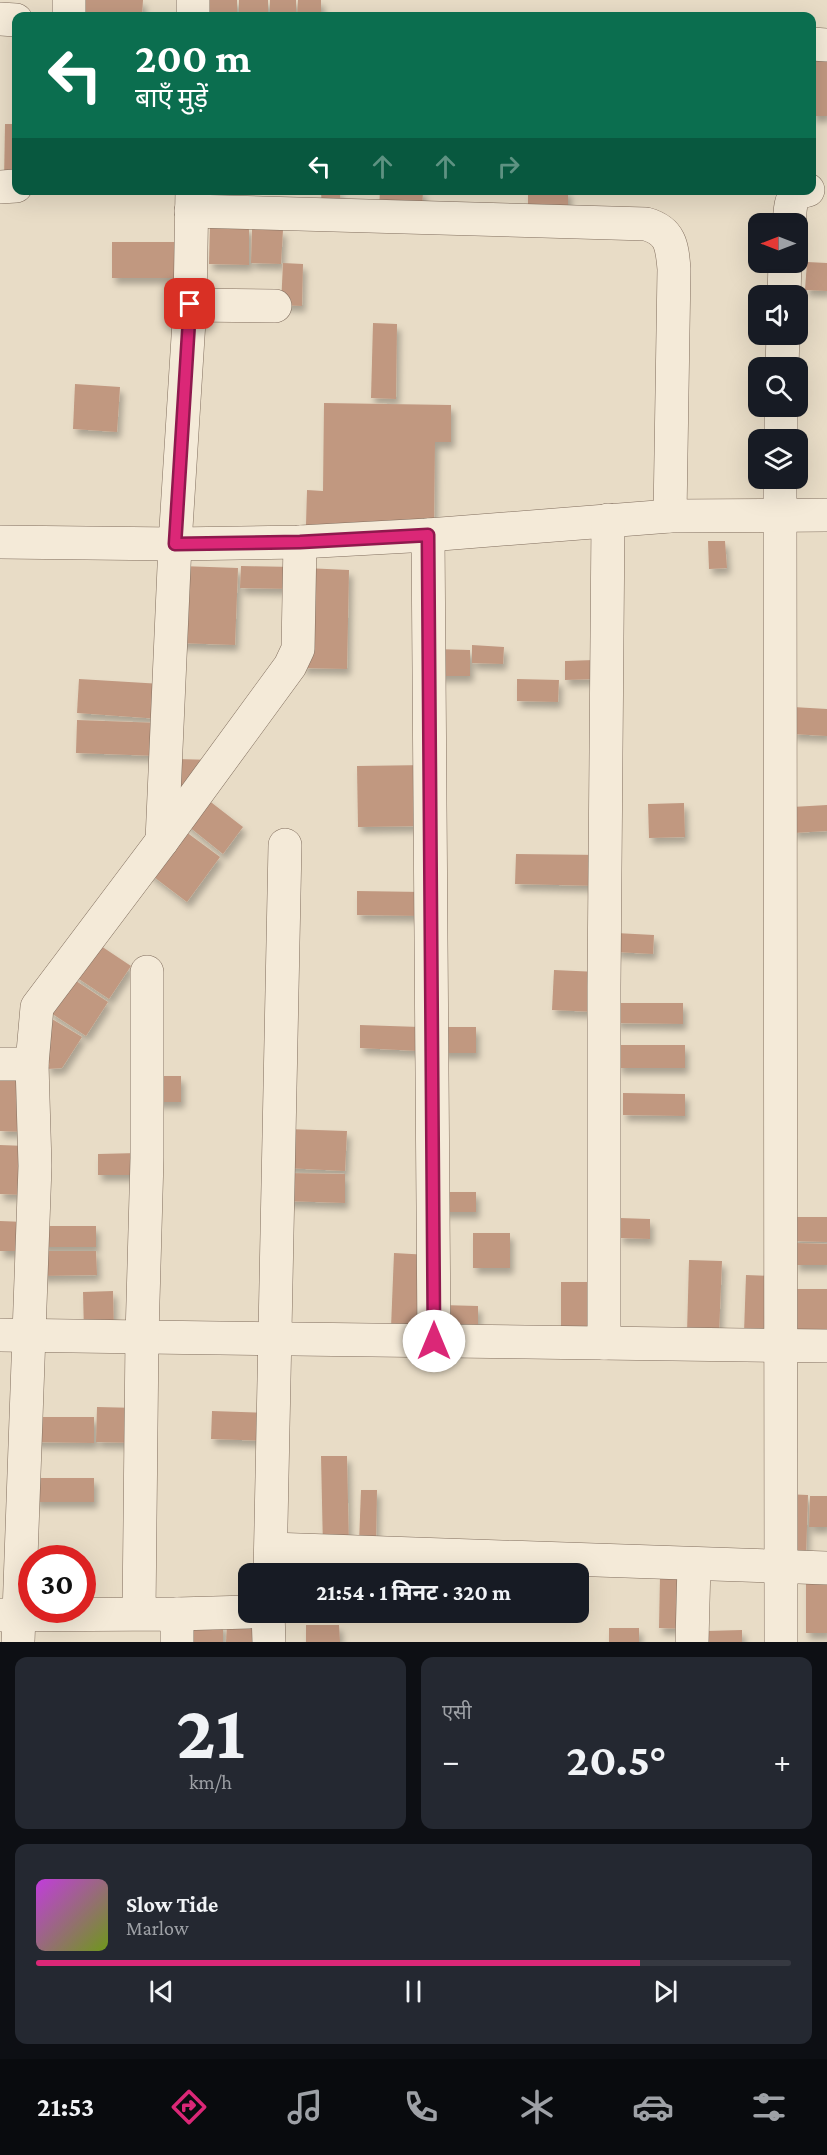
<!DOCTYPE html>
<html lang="hi">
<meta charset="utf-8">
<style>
:root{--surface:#171b24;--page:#242831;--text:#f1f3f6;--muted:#9ea1a6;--line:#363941;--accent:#db2777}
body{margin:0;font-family:"Crimson Pro","Noto Sans Devanagari",serif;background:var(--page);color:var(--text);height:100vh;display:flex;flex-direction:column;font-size:22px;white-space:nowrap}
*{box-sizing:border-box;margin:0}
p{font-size:20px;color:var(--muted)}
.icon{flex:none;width:33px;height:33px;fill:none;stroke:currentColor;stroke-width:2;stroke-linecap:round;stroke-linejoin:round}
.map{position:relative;height:1642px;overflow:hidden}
.side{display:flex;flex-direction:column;gap:15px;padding:15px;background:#0d0f14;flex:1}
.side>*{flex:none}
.hud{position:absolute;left:12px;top:12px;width:804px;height:183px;border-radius:12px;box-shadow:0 6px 24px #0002;background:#0b6e4f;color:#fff;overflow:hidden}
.needle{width:39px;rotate:270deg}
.buttons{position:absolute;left:748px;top:213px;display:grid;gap:12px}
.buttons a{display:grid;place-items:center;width:60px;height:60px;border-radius:12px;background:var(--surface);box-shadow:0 6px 24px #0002;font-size:30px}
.speed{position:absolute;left:18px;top:1545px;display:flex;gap:12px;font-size:30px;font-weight:700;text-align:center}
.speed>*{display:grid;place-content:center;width:78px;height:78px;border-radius:50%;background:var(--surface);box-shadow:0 6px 24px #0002;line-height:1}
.speed .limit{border:9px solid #d22;background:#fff;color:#111}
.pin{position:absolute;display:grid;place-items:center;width:51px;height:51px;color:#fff;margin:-26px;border-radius:12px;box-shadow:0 3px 9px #0006}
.me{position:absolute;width:66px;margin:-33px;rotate:0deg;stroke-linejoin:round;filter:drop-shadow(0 0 4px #0008)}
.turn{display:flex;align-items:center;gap:21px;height:126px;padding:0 24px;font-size:27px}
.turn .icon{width:78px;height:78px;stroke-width:2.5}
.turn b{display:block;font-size:42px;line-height:51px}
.lanes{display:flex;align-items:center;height:57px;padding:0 24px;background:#0003;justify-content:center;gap:30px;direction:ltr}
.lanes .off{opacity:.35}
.big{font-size:45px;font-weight:700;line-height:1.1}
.side .card{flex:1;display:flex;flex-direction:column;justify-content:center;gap:9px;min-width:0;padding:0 21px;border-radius:12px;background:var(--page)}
.side .dial{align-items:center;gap:0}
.dial b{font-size:78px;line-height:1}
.song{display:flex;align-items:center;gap:18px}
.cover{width:72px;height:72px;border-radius:9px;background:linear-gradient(135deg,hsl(290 70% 55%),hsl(80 70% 35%))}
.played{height:6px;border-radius:3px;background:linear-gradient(90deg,var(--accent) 80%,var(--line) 80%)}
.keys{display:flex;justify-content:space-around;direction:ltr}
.heat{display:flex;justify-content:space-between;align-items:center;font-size:33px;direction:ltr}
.side .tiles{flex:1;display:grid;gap:15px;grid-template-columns:1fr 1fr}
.card:last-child{grid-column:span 2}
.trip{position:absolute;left:238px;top:1563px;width:351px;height:60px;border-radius:12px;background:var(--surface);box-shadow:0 6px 24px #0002;font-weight:700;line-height:60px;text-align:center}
.menu{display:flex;height:96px;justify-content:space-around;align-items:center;background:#090b0e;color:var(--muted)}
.menu .icon{width:42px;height:42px}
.menu .active{color:var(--accent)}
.menu b{font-size:27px;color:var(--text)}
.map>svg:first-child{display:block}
</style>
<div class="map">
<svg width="827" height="1642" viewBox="0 0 827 1642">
<defs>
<filter id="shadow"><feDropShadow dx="3.5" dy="6" stdDeviation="3" flood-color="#0004"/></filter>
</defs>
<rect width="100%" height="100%" fill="#e8dcc6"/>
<g fill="#c19880" filter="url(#shadow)">
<polygon points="78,0 143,0 142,15 78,12"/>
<rect x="203" y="0" width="34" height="12"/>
<rect x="239" y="0" width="29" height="14"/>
<polygon points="270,0 296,0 296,15 270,16"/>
<polygon points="298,0 321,0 321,16 297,16"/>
<rect x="812" y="50" width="15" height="66"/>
<polygon points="5,124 16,124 16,182 4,182"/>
<polygon points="321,190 340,190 341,213 322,213"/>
<polygon points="380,190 423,190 422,212 379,211"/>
<rect x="528" y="190" width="40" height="27"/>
<polygon points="210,226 249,227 249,265 209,264"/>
<polygon points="252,229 283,230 281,264 251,263"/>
<rect x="112" y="242" width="67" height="36"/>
<polygon points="807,262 827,263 827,291 805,290"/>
<polygon points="283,263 303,264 302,306 281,305"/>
<polygon points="373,323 397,324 396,399 371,398"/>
<polygon points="75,384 120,387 117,432 73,429"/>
<polygon points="324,403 451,405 451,442 435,442 434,527 306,525 307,490 323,491"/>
<polygon points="708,541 725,541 727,568 709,569"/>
<polygon points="181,566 238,568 235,645 178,643"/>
<polygon points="241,566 295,567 294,589 240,588"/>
<polygon points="305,568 349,570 347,669 302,668"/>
<polygon points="472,645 504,647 503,664 472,663"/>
<polygon points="434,649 470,650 470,676 433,676"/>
<polygon points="594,660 594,679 565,680 565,661"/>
<polygon points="79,679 162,684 160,719 77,713"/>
<polygon points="517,679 559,680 558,702 517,701"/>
<polygon points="793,707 827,709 827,736 792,734"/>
<polygon points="77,720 161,723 159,756 76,753"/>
<polygon points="176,759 214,760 199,786 176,787"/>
<polygon points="427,765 427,826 358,827 357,766"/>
<polygon points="203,796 243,827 223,854 183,822"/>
<polygon points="684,803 685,837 649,838 648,804"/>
<polygon points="827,805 827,831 793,833 792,807"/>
<polygon points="178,826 220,857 187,902 146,871"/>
<polygon points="516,854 602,855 601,886 515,884"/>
<polygon points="357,891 423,892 423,916 357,915"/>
<polygon points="616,933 654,935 653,954 615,952"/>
<polygon points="95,942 131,966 109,999 73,975"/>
<polygon points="554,970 598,972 597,1012 552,1010"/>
<polygon points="70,977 108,1002 86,1036 48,1011"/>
<polygon points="615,1003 683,1003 683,1024 615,1023"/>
<polygon points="47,1016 82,1037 62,1068 47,1069"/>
<polygon points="360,1025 420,1027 419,1051 360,1048"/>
<rect x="440" y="1027" width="36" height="26"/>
<rect x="618" y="1045" width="67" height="23"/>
<polygon points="0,1073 26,1073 25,1132 0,1131"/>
<rect x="152" y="1076" width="29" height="26"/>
<polygon points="623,1093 685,1094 685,1116 623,1115"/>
<polygon points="286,1129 347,1131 345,1171 285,1168"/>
<polygon points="0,1145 26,1146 24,1195 0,1194"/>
<polygon points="138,1153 138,1175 98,1175 98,1154"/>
<polygon points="286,1173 345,1174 345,1203 285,1201"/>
<rect x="441" y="1192" width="35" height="20"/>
<polygon points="792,1217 827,1217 827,1242 792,1241"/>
<polygon points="620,1218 650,1219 650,1239 619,1238"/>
<polygon points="0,1221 25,1222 25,1251 0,1251"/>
<rect x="40" y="1226" width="56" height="21"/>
<rect x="473" y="1233" width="37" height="35"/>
<polygon points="795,1243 827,1244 827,1265 795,1265"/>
<polygon points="39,1251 96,1251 97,1275 39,1276"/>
<polygon points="394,1253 429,1255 425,1330 391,1328"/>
<polygon points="689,1260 722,1261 719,1334 687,1333"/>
<polygon points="746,1275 774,1276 772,1334 744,1333"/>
<rect x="561" y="1282" width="34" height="52"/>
<polygon points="793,1289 827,1289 827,1339 792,1339"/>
<polygon points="113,1291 114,1332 84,1332 83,1292"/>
<polygon points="441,1305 478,1306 478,1328 440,1327"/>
<polygon points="97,1407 139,1408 138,1443 96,1442"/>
<polygon points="212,1411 270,1413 269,1441 211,1439"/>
<polygon points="32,1417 94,1417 94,1443 31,1442"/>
<polygon points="321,1456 347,1456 349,1548 323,1548"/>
<rect x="34" y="1478" width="60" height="24"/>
<polygon points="361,1490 377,1490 376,1544 359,1543"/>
<polygon points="784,1494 808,1495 806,1556 782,1556"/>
<polygon points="810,1496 827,1496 827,1527 809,1527"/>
<polygon points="344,1555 344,1574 288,1574 287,1556"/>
<rect x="806" y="1573" width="21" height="60"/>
<polygon points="660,1576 691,1577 690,1629 659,1628"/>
<polygon points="223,1624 223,1642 182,1642 181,1625"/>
<polygon points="227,1624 261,1626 261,1642 226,1642"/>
<polygon points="306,1625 339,1625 340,1642 306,1642"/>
<rect x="609" y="1628" width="30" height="14"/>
<polygon points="742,1630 742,1642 706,1642 706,1631"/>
</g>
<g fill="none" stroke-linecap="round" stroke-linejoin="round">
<g stroke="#816e5e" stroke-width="34">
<g id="minor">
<polyline points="69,16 69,0"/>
<polyline points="193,16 193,0"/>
<polyline points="0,19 16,20"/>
<polyline points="812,44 827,45"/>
<polyline points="0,187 16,186"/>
<path d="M 191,211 L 646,224 C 671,231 672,246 674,269 L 670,516"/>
<path d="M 789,224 C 791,206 788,194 808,190"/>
<polyline points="784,296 785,262"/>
<polyline points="190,305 275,306"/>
<polyline points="782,368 783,334"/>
<polyline points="781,440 781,406"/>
<polyline points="780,478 781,1642"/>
<polyline points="428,535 434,1341"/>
<polyline points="0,542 175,544 300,542 428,535 670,516 827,515"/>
<polyline points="162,841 175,544 190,305 192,190"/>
<polyline points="0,1064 32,1064"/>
<polyline points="0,1335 827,1346"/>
<polyline points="604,1343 604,986 608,520"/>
<polyline points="271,1549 827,1568"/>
<polyline points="270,1574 285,845"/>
<polyline points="268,1612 269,1642"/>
<polyline points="139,1613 142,1337 147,1158 147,972"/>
<polyline points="177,1614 249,1612"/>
<polyline points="0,1615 177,1614 177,1642"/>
<polyline points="18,1642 35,1166 32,1064 37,1007 162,841 290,666 298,649 300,542"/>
<polyline points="692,1642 694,1564"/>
</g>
</g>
<use href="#minor" stroke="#f4ead8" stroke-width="33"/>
</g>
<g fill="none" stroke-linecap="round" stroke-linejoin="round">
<g stroke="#8e194d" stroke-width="15">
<polyline id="route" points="190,304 175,544 300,542 428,535 434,1341"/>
</g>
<use href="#route" stroke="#db2777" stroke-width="10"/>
</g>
</svg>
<div class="buttons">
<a><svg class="needle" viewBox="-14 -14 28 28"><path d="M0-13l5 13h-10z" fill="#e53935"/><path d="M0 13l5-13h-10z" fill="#9ea1a6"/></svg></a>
<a><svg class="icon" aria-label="sound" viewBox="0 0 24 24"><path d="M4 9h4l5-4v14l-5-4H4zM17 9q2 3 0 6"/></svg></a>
<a><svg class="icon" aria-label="search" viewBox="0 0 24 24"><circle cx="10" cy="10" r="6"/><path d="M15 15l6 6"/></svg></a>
<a><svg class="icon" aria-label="layers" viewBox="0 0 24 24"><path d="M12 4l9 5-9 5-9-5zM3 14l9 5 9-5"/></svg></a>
</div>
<div class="speed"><div class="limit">30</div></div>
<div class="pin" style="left:190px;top:304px;background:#d93025"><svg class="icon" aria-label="arrive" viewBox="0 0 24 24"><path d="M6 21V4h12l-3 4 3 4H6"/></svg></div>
<svg class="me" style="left:434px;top:1341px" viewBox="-20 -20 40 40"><circle r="19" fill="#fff"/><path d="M0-13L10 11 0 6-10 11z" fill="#db2777"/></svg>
<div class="trip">21:54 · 1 मिनट · 320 m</div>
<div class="hud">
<div class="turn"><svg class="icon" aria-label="left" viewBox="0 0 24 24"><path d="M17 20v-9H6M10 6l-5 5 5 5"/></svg><div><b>200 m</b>बाएँ मुड़ें</div></div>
<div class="lanes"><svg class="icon" aria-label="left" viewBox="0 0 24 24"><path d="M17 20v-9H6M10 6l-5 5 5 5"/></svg><svg class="icon off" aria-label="ahead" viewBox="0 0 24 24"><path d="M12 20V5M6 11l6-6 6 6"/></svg><svg class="icon off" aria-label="ahead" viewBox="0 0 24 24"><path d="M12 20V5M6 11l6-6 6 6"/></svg><svg class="icon off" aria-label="right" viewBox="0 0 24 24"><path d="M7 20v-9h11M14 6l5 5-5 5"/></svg></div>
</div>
</div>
<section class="side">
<div class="tiles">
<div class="card dial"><b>21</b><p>km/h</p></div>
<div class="card"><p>एसी</p>
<div class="heat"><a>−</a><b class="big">20.5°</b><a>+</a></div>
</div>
<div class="card">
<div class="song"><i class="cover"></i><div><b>Slow Tide</b><p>Marlow</p></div></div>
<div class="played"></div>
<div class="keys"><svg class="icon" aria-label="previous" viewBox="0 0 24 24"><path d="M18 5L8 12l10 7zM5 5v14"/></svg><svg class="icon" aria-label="pause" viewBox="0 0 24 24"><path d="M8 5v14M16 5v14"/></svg><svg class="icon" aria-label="next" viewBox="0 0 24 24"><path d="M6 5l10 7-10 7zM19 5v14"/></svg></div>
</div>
</div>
</section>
<nav class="menu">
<b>21:53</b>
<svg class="icon active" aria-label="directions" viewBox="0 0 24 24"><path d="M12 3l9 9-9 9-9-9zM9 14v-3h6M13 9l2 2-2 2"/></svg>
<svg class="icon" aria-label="music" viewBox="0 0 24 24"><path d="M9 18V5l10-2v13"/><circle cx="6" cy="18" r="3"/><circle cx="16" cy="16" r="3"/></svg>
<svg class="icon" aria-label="phone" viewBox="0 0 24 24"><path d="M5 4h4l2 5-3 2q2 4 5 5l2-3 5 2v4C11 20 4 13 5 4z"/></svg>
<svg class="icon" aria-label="climate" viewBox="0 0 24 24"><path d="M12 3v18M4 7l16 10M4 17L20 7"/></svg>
<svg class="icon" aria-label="car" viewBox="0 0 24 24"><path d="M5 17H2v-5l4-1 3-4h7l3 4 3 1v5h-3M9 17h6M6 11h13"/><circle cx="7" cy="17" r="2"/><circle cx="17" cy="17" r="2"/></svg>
<svg class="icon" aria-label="filters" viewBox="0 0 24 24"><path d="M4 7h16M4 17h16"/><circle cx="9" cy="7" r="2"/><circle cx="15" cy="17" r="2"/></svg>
</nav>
